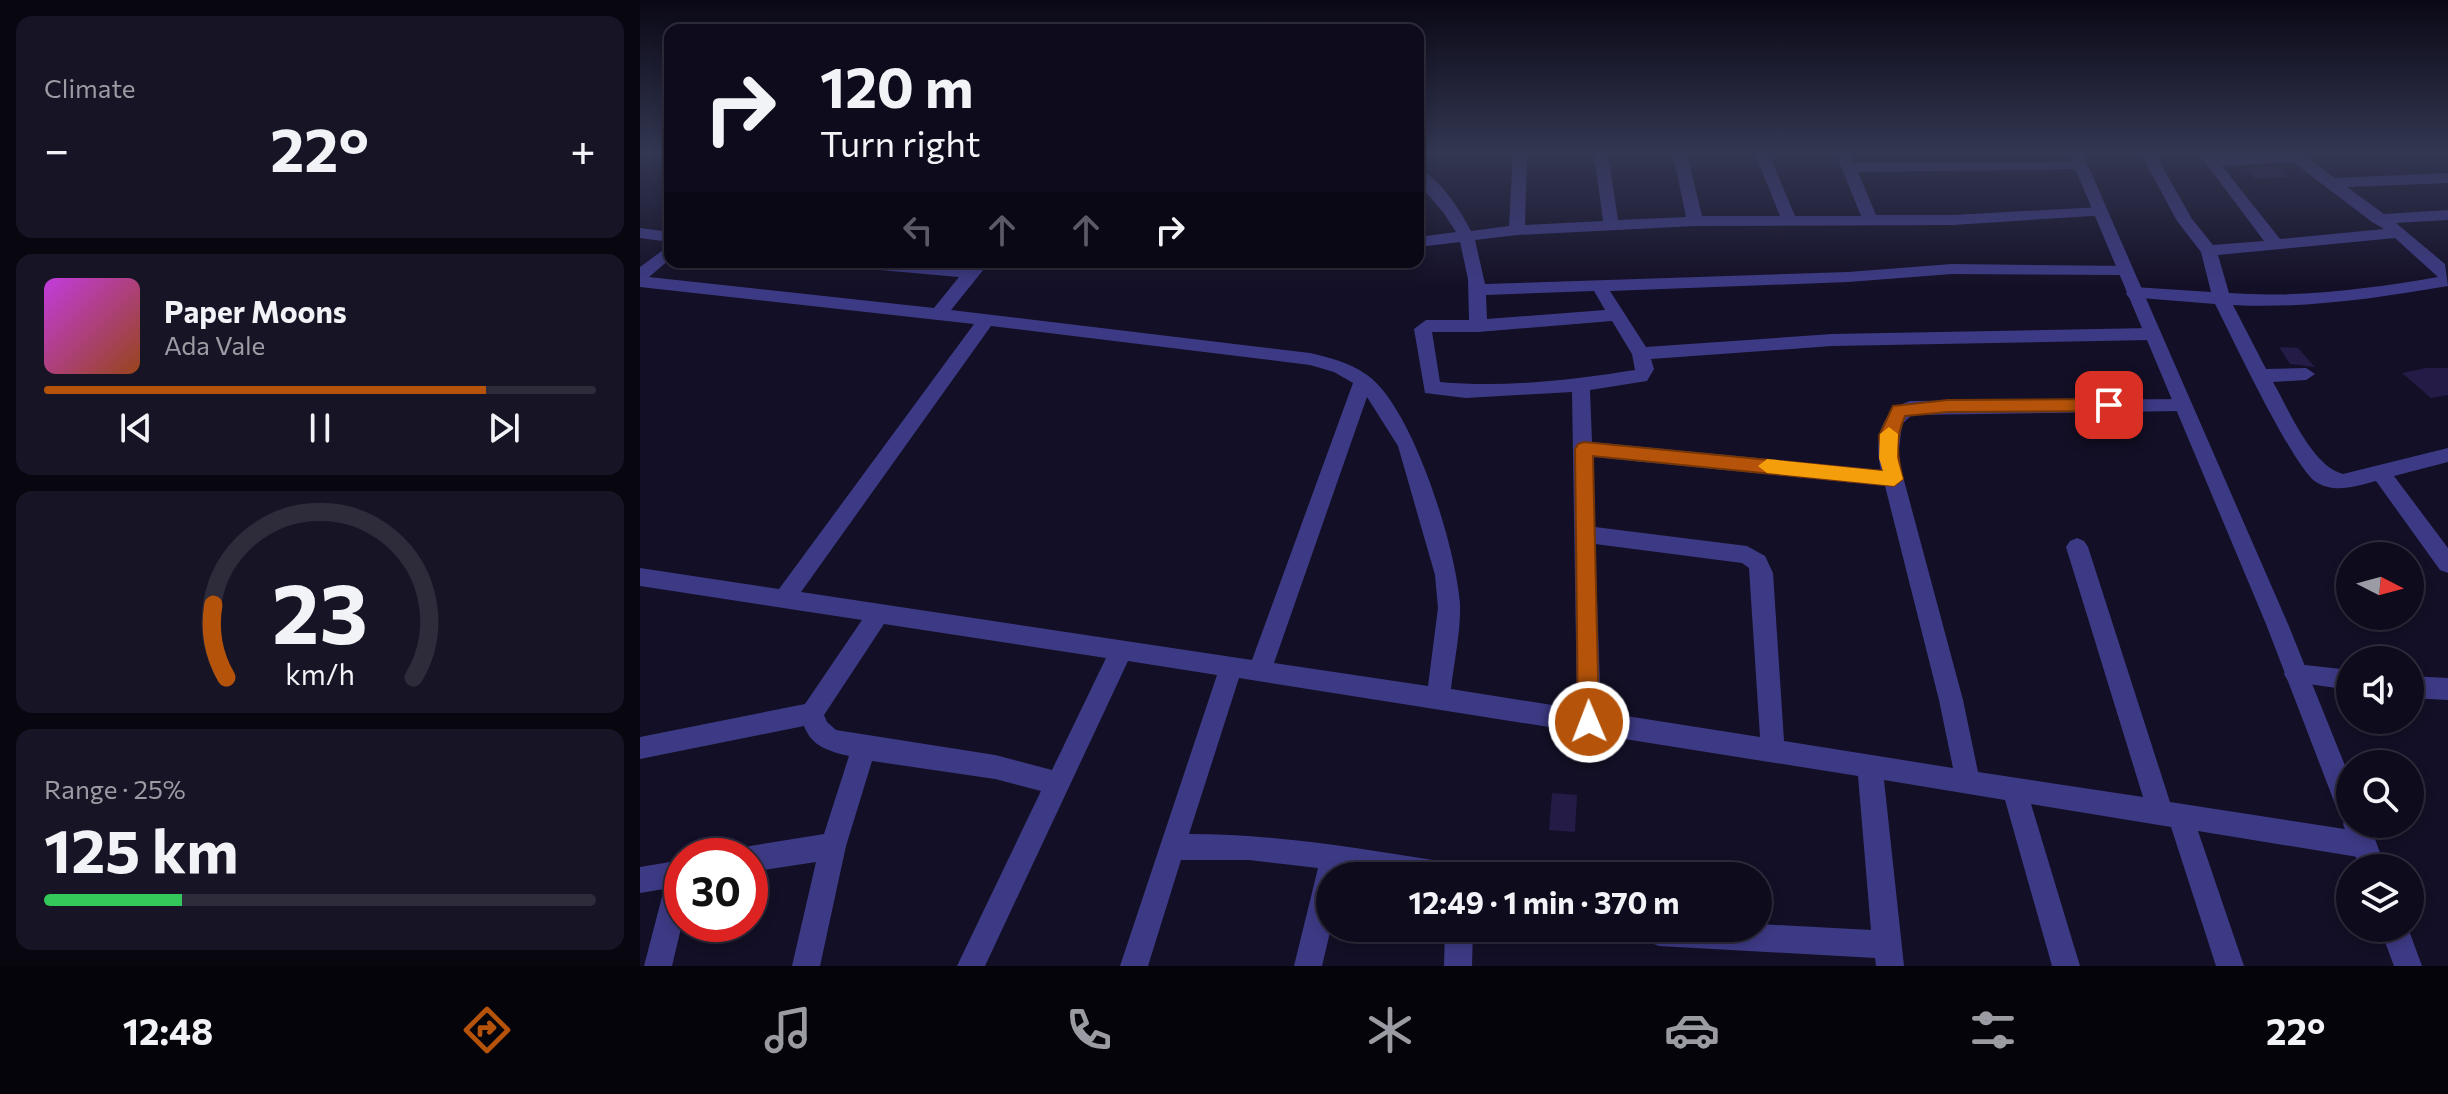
<!DOCTYPE html>
<meta charset="utf-8">
<style>
:root{--surface:#0e0b1c;--page:#171425;--text:#f1f3f6;--muted:#9b9ba3;--line:#2e2b3b;--accent:#b45309}
body{margin:0;font-family:Commissioner,sans-serif;background:var(--page);color:var(--text);height:100vh;display:flex;flex-direction:column;font-size:30px;white-space:nowrap}
*{box-sizing:border-box;margin:0}
p{font-size:26px;color:var(--muted)}
.icon{flex:none;width:44px;height:44px;fill:none;stroke:currentColor;stroke-width:2;stroke-linecap:round;stroke-linejoin:round}
.map{position:relative;flex:1;overflow:hidden}
.panel{display:flex;flex-direction:column;gap:16px;padding:16px;background:#08060f;width:640px}
.panel>*{flex:none}
.hud{position:absolute;left:24px;top:24px;width:760px;height:244px;border-radius:16px;box-shadow:0 4px 12px #0003,0 0 0 2px var(--line);background:#0e0b1c;color:var(--text);overflow:hidden}
.needle{width:52px;rotate:96deg}
.buttons{position:absolute;left:1696px;top:542px;display:grid;gap:16px}
.buttons a{display:grid;place-items:center;width:88px;height:88px;border-radius:50%;background:var(--surface);box-shadow:0 4px 12px #0003,0 0 0 2px var(--line);font-size:40px}
.speed{position:absolute;left:24px;top:838px;display:flex;gap:16px;font-size:40px;font-weight:700;text-align:center}
.speed>*{display:grid;place-content:center;width:104px;height:104px;border-radius:50%;background:var(--surface);box-shadow:0 4px 12px #0003,0 0 0 2px var(--line);line-height:1}
.speed .limit{border:12px solid #d22;background:#fff;color:#111}
.pin{position:absolute;display:grid;place-items:center;width:68px;height:68px;color:#fff;margin:-34px;border-radius:16px;box-shadow:0 4px 12px #0006}
.me{position:absolute;width:88px;margin:-44px;rotate:359deg;stroke-linejoin:round;filter:drop-shadow(0 0 6px #0008)}
.turn{display:flex;align-items:center;gap:28px;height:168px;padding:0 24px;font-size:36px}
.turn .icon{width:104px;height:104px;stroke-width:2.5}
.turn b{display:block;font-size:56px;line-height:68px}
.lanes{display:flex;align-items:center;height:76px;padding:0 24px;background:#0003;justify-content:center;gap:40px;direction:ltr}
.lanes .off{opacity:.35}
.big{font-size:60px;font-weight:700;line-height:1.1}
.panel .widget{flex:1;display:flex;flex-direction:column;justify-content:center;gap:12px;min-width:0;padding:0 28px;border-radius:16px;background:var(--page)}
.panel .dial{align-items:center;gap:0}
.dial svg{height:208px;overflow:visible;fill:none;stroke:var(--line);stroke-width:7;stroke-linecap:round;text-anchor:middle}
.dial text{fill:var(--text);stroke:none}
.song{display:flex;align-items:center;gap:24px}
.cover{width:96px;height:96px;border-radius:12px;background:linear-gradient(135deg,hsl(290 70% 55%),hsl(20 70% 35%))}
.played{height:8px;border-radius:4px;background:linear-gradient(90deg,var(--accent) 80%,var(--line) 80%)}
.keys{display:flex;justify-content:space-around;direction:ltr}
.heat{display:flex;justify-content:space-between;align-items:center;font-size:44px;direction:ltr}
.charge{height:12px;border-radius:6px;background:linear-gradient(90deg,#34c759 25%,var(--line) 0)}
.trip{position:absolute;left:676px;top:862px;width:456px;height:80px;border-radius:40px;background:var(--surface);box-shadow:0 4px 12px #0003,0 0 0 2px var(--line);font-weight:700;line-height:80px;text-align:center}
.tabs{display:flex;height:128px;justify-content:space-around;align-items:center;background:#06040b;color:var(--muted)}
.tabs .icon{width:56px;height:56px}
.tabs .selected{color:var(--accent)}
.tabs b{font-size:36px;color:var(--text)}
main{display:flex;flex:1;min-height:0}
.map>svg:first-child{display:block}
</style>
<main>
<section class="panel">
<div class="widget"><p>Climate</p>
<div class="heat"><a>−</a><b class="big">22°</b><a>+</a></div>
</div>
<div class="widget">
<div class="song"><i class="cover"></i><div><b>Paper Moons</b><p>Ada Vale</p></div></div>
<div class="played"></div>
<div class="keys"><svg class="icon" aria-label="previous" viewBox="0 0 24 24"><path d="M18 5L8 12l10 7zM5 5v14"/></svg><svg class="icon" aria-label="pause" viewBox="0 0 24 24"><path d="M8 5v14M16 5v14"/></svg><svg class="icon" aria-label="next" viewBox="0 0 24 24"><path d="M6 5l10 7-10 7zM19 5v14"/></svg></div>
</div>
<div class="widget dial"><svg viewBox="0 0 100 80">
<path d="M14 69A42 42 0 1 1 86 69"/>
<path d="M14 69A42 42 0 0 1 9 41" stroke="#b45309"/>
<text x="50" y="56" font-size="32" font-weight="700">23</text>
<text x="50" y="72" font-size="11">km/h</text>
</svg></div>
<div class="widget"><p>Range · 25%</p><b class="big">125 km</b><div class="charge"></div></div>
</section>
<div class="map">
<svg width="1808" height="966" viewBox="0 0 1808 966">
<rect width="100%" height="100%" fill="#130f26"/>
<g fill="#241b47">
<polygon points="1634,166 1650,177 1615,179 1605,168"/>
<polygon points="1639,347 1658,348 1675,367 1650,364"/>
<polygon points="1786,368 1808,368 1808,395 1791,398 1762,373"/>
<polygon points="912,793 937,795 935,832 909,830"/>
</g>
<g fill="none" stroke-linecap="round" stroke-linejoin="round">
<g fill="#3d3a85" fill-rule="evenodd">
<path d="M 873,154 L 887,154 L 885,225 L 963,221 L 954,154 L 968,154 L 978,220 L 1046,217 L 1033,154 L 1047,154 L 1062,216 L 1140,216 L 1115,154 L 1129,154 L 1155,216 L 1221,216 L 1196,154 L 1210,154 L 1214,163 L 1446,162 L 1446,168 L 1441,169 L 1218,172 L 1236,215 L 1313,215 L 1460,207 L 1466,209 L 1466,215 L 1313,225 L 1055,226 L 877,235 L 835,240 L 845,284 L 1208,272 L 1312,264 L 1491,266 L 1493,270 L 1485,275 L 1312,274 L 1208,282 L 970,291 L 1006,347 L 1192,334 L 1511,328 L 1520,334 L 1511,340 L 1192,346 L 1011,359 L 1014,369 L 1007,381 L 950,390 L 952,442 L 1241,470 C 1234,442 1239,411 1270,401 L 1548,399 L 1550,404 L 1548,409 L 1541,411 L 1272,415 L 1262,424 L 1258,458 L 1323,700 L 1338,772 L 1503,797 L 1426,547 L 1430,541 L 1437,538 L 1444,541 L 1448,547 L 1530,802 L 1724,832 L 1733,836 L 1737,845 L 1733,854 L 1724,858 L 1558,831 L 1604,966 L 1576,966 L 1531,827 L 1391,804 L 1440,966 L 1412,966 L 1365,800 L 1244,780 L 1264,966 L 1236,966 L 1235,958 L 1019,946 L 1009,942 L 1007,928 L 1118,928 L 1118,924 L 1231,930 L 1218,776 L 599,678 L 549,834 C 638,834 724,849 811,863 L 820,867 L 824,876 L 731,876 L 704,872 L 703,876 L 690,876 L 691,928 L 682,966 L 654,966 L 678,868 L 609,860 L 541,860 L 508,966 L 480,966 L 577,675 L 488,661 L 345,966 L 317,966 L 401,791 L 355,779 L 232,761 L 206,846 L 180,966 L 152,966 L 176,862 L 110,872 L 110,856 L 98,856 L 101,850 L 110,846 L 184,834 L 209,756 C 189,751 172,747 164,726 L 0,759 L 0,737 L 165,704 L 222,620 L 0,586 L 0,568 L 139,589 L 334,324 L 0,287 L 0,267 L 30,245 L 30,259 L 9,277 L 294,308 L 319,277 L 217,268 L 209,263 L 266,262 L 327,267 L 332,262 L 344,262 L 344,269 L 311,310 L 670,353 C 690,358 709,362 727,375 C 773,407 816,548 820,604 C 821,631 814,662 811,689 L 937,709 L 932,392 L 826,398 L 785,393 L 774,329 L 786,320 L 829,320 L 828,279 L 820,242 L 778,247 L 778,237 L 816,232 L 803,212 L 778,183 L 778,169 C 799,177 821,211 831,231 L 869,226 ZM 954,291 L 965,310 L 847,319 L 846,295 ZM 972,321 L 992,354 L 995,370 C 932,380 865,388 800,382 L 792,332 L 838,332 ZM 351,326 L 670,365 L 694,372 L 713,383 L 612,660 L 161,592 ZM 727,397 L 758,446 L 795,575 L 798,608 L 788,686 L 634,663 ZM 953,457 L 1245,486 L 1299,700 L 1313,768 L 1144,741 L 1133,573 L 1125,556 L 1107,546 L 955,527 ZM 955,544 L 1102,563 L 1109,568 L 1120,737 L 961,712 ZM 244,624 L 466,658 L 412,770 L 355,755 L 196,730 L 187,722 L 184,715 Z"/>
<path d="M 1501,154 L 1515,154 L 1552,219 L 1573,245 L 1624,241 L 1559,154 L 1573,154 L 1576,157 L 1661,154 L 1695,178 L 1808,173 L 1808,183 L 1707,187 L 1744,214 L 1808,210 L 1808,220 L 1756,223 L 1805,264 L 1808,286 C 1738,298 1664,309 1593,305 L 1626,369 L 1666,368 L 1675,374 L 1666,380 L 1633,382 C 1649,410 1672,466 1703,474 L 1808,448 L 1808,462 L 1754,476 L 1808,548 L 1808,573 L 1800,570 L 1736,481 C 1716,486 1695,494 1676,482 C 1654,469 1590,333 1575,304 L 1488,297 L 1486,293 L 1494,287 L 1571,292 L 1561,252 L 1537,221 ZM 1653,162 L 1732,222 L 1744,229 L 1640,239 L 1582,166 ZM 1755,238 L 1798,277 C 1729,289 1658,298 1589,293 L 1578,255 Z"/>
<polygon points="0,228 30,232 30,242 0,238"/>
<polygon points="1656,664 1710,670 1710,690 1648,681 1644,674 1648,667"/>
<polygon points="1770,676 1808,678 1808,700 1770,698"/>
<polygon points="42,860 42,924 32,966 4,966 24,889 0,893 0,867"/>
<polygon points="805,928 833,928 832,966 804,966"/>
</g>
<g fill="#3d3a85" fill-rule="evenodd">
<polygon points="1429,154 1443,154 1648,624 1710,778 1710,824 1729,824 1746,868 1720,868 1703,824 1705,819 1697,809 1626,624"/>
<polygon points="1740,928 1768,928 1782,966 1754,966"/>
</g>
</g>
<linearGradient id="sky" x2="0" y2="1"><stop stop-color="#0a0815"/><stop offset="0.53" stop-color="#333752"/><stop offset="1" stop-color="#333752" stop-opacity="0"/></linearGradient>
<rect width="1808" height="289" fill="url(#sky)"/>
<path fill="#b45309" stroke="#753606" stroke-width="2" d="M 1469,399 L 1477,405 L 1469,411 L 1308,412 L 1265,416 C 1255,439 1257,455 1263,479 L 1254,486 L 953,456 L 959,722 L 956,729 L 949,732 L 941,729 L 938,722 L 935,449 L 938,444 L 944,442 L 1243,471 L 1239,436 L 1253,406 L 1308,400 Z"/>
<polygon fill="#f59e0b" points="1249,427 1258,434 1257,458 1263,479 1254,486 1127,473 1118,466 1127,459 1243,471 1239,458 1240,434"/>
</svg>
<div class="buttons">
<a><svg class="needle" viewBox="-14 -14 28 28"><path d="M0-13l5 13h-10z" fill="#e53935"/><path d="M0 13l5-13h-10z" fill="#9b9ba3"/></svg></a>
<a><svg class="icon" aria-label="sound" viewBox="0 0 24 24"><path d="M4 9h4l5-4v14l-5-4H4zM17 9q2 3 0 6"/></svg></a>
<a><svg class="icon" aria-label="search" viewBox="0 0 24 24"><circle cx="10" cy="10" r="6"/><path d="M15 15l6 6"/></svg></a>
<a><svg class="icon" aria-label="layers" viewBox="0 0 24 24"><path d="M12 4l9 5-9 5-9-5zM3 14l9 5 9-5"/></svg></a>
</div>
<div class="speed"><div class="limit">30</div></div>
<div class="pin" style="left:1469px;top:405px;background:#d93025"><svg class="icon" aria-label="arrive" viewBox="0 0 24 24"><path d="M6 21V4h12l-3 4 3 4H6"/></svg></div>
<svg class="me" style="left:949px;top:722px" viewBox="-20 -20 40 40"><circle r="17" fill="#b45309" stroke="#fff" stroke-width="3"/><path d="M0-11L8 9 0 5-8 9z" fill="#fff"/></svg>
<div class="trip">12:49 · 1 min · 370 m</div>
<div class="hud">
<div class="turn"><svg class="icon" aria-label="right" viewBox="0 0 24 24"><path d="M7 20v-9h11M14 6l5 5-5 5"/></svg><div><b>120 m</b>Turn right</div></div>
<div class="lanes"><svg class="icon off" aria-label="left" viewBox="0 0 24 24"><path d="M17 20v-9H6M10 6l-5 5 5 5"/></svg><svg class="icon off" aria-label="ahead" viewBox="0 0 24 24"><path d="M12 20V5M6 11l6-6 6 6"/></svg><svg class="icon off" aria-label="ahead" viewBox="0 0 24 24"><path d="M12 20V5M6 11l6-6 6 6"/></svg><svg class="icon" aria-label="right" viewBox="0 0 24 24"><path d="M7 20v-9h11M14 6l5 5-5 5"/></svg></div>
</div>
</div>
</main>
<nav class="tabs">
<b>12:48</b>
<svg class="icon selected" aria-label="directions" viewBox="0 0 24 24"><path d="M12 3l9 9-9 9-9-9zM9 14v-3h6M13 9l2 2-2 2"/></svg>
<svg class="icon" aria-label="music" viewBox="0 0 24 24"><path d="M9 18V5l10-2v13"/><circle cx="6" cy="18" r="3"/><circle cx="16" cy="16" r="3"/></svg>
<svg class="icon" aria-label="phone" viewBox="0 0 24 24"><path d="M5 4h4l2 5-3 2q2 4 5 5l2-3 5 2v4C11 20 4 13 5 4z"/></svg>
<svg class="icon" aria-label="climate" viewBox="0 0 24 24"><path d="M12 3v18M4 7l16 10M4 17L20 7"/></svg>
<svg class="icon" aria-label="car" viewBox="0 0 24 24"><path d="M5 17H2v-5l4-1 3-4h7l3 4 3 1v5h-3M9 17h6M6 11h13"/><circle cx="7" cy="17" r="2"/><circle cx="17" cy="17" r="2"/></svg>
<svg class="icon" aria-label="filters" viewBox="0 0 24 24"><path d="M4 7h16M4 17h16"/><circle cx="9" cy="7" r="2"/><circle cx="15" cy="17" r="2"/></svg>
<b>22°</b>
</nav>
